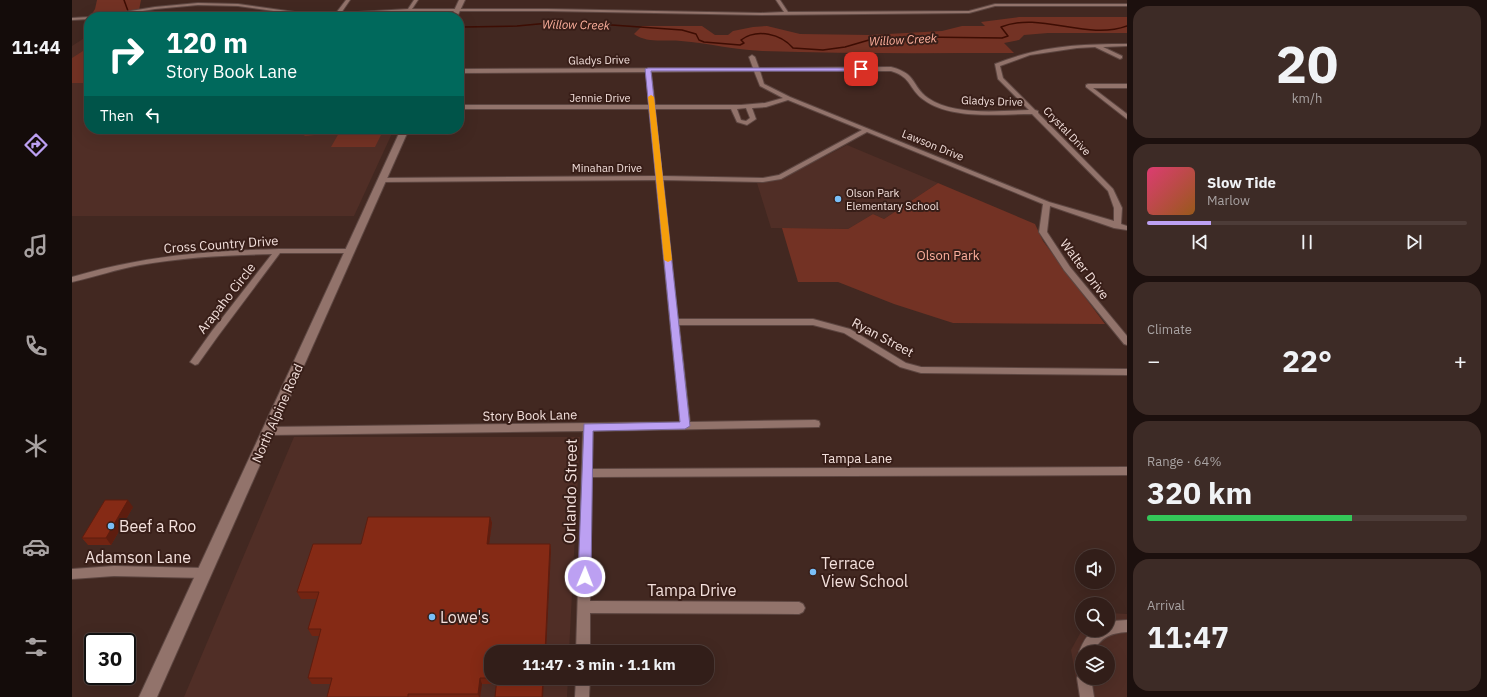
<!DOCTYPE html>
<meta charset="utf-8">
<style>
:root{--surface:#321e19;--page:#3d2b26;--text:#f1f3f6;--muted:#a8a2a2;--line:#4d3c38;--accent:#bca0f2}
body{margin:0;font-family:"IBM Plex Sans",sans-serif;background:var(--page);color:var(--text);height:100vh;display:flex;flex-direction:column;font-size:15px;white-space:nowrap}
*{box-sizing:border-box;margin:0}
p{font-size:13px;color:var(--muted)}
.icon{flex:none;width:22px;height:22px;fill:none;stroke:currentColor;stroke-width:2;stroke-linecap:round;stroke-linejoin:round}
.map{position:relative;flex:1;overflow:hidden}
.details{display:flex;flex-direction:column;gap:6px;padding:6px;background:#1c100e;width:360px}
.details>*{flex:none}
.hud{position:absolute;left:12px;top:12px;width:380px;height:122px;border-radius:16px;box-shadow:0 4px 16px #0002,0 0 0 1px var(--line);background:#00695c;color:#fff;overflow:hidden}
.fabs{position:absolute;left:1003px;top:549px;display:grid;gap:8px}
.fabs a{display:grid;place-items:center;width:40px;height:40px;border-radius:50%;background:var(--surface);box-shadow:0 4px 16px #0002,0 0 0 1px var(--line);font-size:20px}
.speed{position:absolute;left:12px;top:633px;display:flex;gap:8px;font-size:20px;font-weight:700;text-align:center}
.speed>*{display:grid;place-content:center;width:52px;height:52px;border-radius:50%;background:var(--surface);box-shadow:0 4px 16px #0002,0 0 0 1px var(--line);line-height:1}
.speed .limit{border:2px solid #111;border-radius:6px;background:#fff;color:#111}
.pin{position:absolute;display:grid;place-items:center;width:34px;height:34px;color:#fff;margin:-17px;border-radius:8px;box-shadow:0 2px 6px #0006}
.me{position:absolute;width:44px;margin:-22px;rotate:1deg;stroke-linejoin:round;filter:drop-shadow(0 0 3px #0008)}
.turn{display:flex;align-items:center;gap:14px;height:84px;padding:0 16px;font-size:18px}
.turn .icon{width:52px;height:52px;stroke-width:2.5}
.turn b{display:block;font-size:28px;line-height:34px}
.then{display:flex;align-items:center;height:38px;padding:0 16px;background:#0003;gap:8px;font-size:15px}
.big{font-size:30px;font-weight:800;line-height:1.1}
.details .tile{flex:1;display:flex;flex-direction:column;justify-content:center;gap:6px;min-width:0;padding:0 14px;border-radius:16px;background:var(--page)}
.details .dial{align-items:center;gap:0}
.dial b{font-size:52px;line-height:1}
.song{display:flex;align-items:center;gap:12px}
.cover{width:48px;height:48px;border-radius:6px;background:linear-gradient(135deg,hsl(340 70% 55%),hsl(30 70% 35%))}
.played{height:4px;border-radius:2px;background:linear-gradient(90deg,var(--accent) 20%,var(--line) 20%)}
.keys{display:flex;justify-content:space-around;direction:ltr}
.heat{display:flex;justify-content:space-between;align-items:center;font-size:22px;direction:ltr}
.charge{height:6px;border-radius:3px;background:linear-gradient(90deg,#34c759 64%,var(--line) 0)}
.trip{position:absolute;left:412px;top:645px;width:230px;height:40px;border-radius:16px;background:var(--surface);box-shadow:0 4px 16px #0002,0 0 0 1px var(--line);font-weight:800;line-height:40px;text-align:center}
main{display:flex;flex:1;min-height:0}
.tab-bar{display:flex;flex-direction:column;width:72px;justify-content:space-around;align-items:center;background:#140c0a;color:var(--muted)}
.tab-bar .icon{width:28px;height:28px}
.tab-bar .on{color:var(--accent)}
.tab-bar b{font-size:18px;color:var(--text)}
.map>svg:first-child{display:block}
</style>
<main>
<nav class="tab-bar">
<b>11:44</b>
<svg class="icon on" aria-label="directions" viewBox="0 0 24 24"><path d="M12 3l9 9-9 9-9-9zM9 14v-3h6M13 9l2 2-2 2"/></svg>
<svg class="icon" aria-label="music" viewBox="0 0 24 24"><path d="M9 18V5l10-2v13"/><circle cx="6" cy="18" r="3"/><circle cx="16" cy="16" r="3"/></svg>
<svg class="icon" aria-label="phone" viewBox="0 0 24 24"><path d="M5 4h4l2 5-3 2q2 4 5 5l2-3 5 2v4C11 20 4 13 5 4z"/></svg>
<svg class="icon" aria-label="climate" viewBox="0 0 24 24"><path d="M12 3v18M4 7l16 10M4 17L20 7"/></svg>
<svg class="icon" aria-label="car" viewBox="0 0 24 24"><path d="M5 17H2v-5l4-1 3-4h7l3 4 3 1v5h-3M9 17h6M6 11h13"/><circle cx="7" cy="17" r="2"/><circle cx="17" cy="17" r="2"/></svg>
<svg class="icon" aria-label="filters" viewBox="0 0 24 24"><path d="M4 7h16M4 17h16"/><circle cx="9" cy="7" r="2"/><circle cx="15" cy="17" r="2"/></svg>
</nav>
<div class="map">
<svg width="1055" height="697" viewBox="0 0 1055 697">
<rect width="100%" height="100%" fill="#422821"/>
<g fill="#502e26" fill-rule="evenodd">
<polygon points="17,35 17,129 322,129 282,216 0,216 0,46"/>
<polygon points="775,145 866,183 812,219 801,214 776,229 699,228 685,183 711,178"/>
<polygon points="222,437 508,437 497,652 419,652 419,678 496,678 495,697 112,697"/>
<path d="M 1036,613 L 1055,614 L 1055,697 L 1007,697 L 999,650 L 1010,630 L 1036,630 ZM 1010,652 L 1036,652 L 1036,678 L 1010,678 Z"/>
</g>
<g fill="#733224">
<polygon points="25,0 69,0 66,15 75,17 18,17 23,9"/>
<path d="M 947,17 L 1055,17 L 1055,33 L 976,33 L 952,35 L 947,40 L 932,43 L 942,53 C 858,53 774,54 690,51 C 663,50 636,43 609,41 C 593,39 576,44 562,34 L 570,26 L 630,26 L 643,35 L 656,35 L 661,31 L 681,27 L 695,26 L 728,34 L 798,35 L 870,31 L 890,26 L 913,26 L 909,22 Z"/>
<polygon points="11,51 17,51 17,79 13,83 0,83 0,58"/>
<polygon points="234,129 263,129 262,133 233,136 230,133"/>
<polygon points="267,133 310,133 303,147 259,147"/>
<polygon points="866,183 963,224 971,241 1033,324 881,323 822,304 766,282 726,282 710,228 776,229 801,214 812,219"/>
</g>
<g fill="none" stroke-linecap="round" stroke-linejoin="round">
<g stroke="#3d0d03" stroke-width="1.5">
<polyline points="52,0 56,11"/>
<polyline points="55,17 57,13"/>
<path d="M 391,27 L 445,26 L 477,23 L 526,24 L 610,30 L 624,34 L 627,40 L 632,42 L 668,45 L 672,43 L 669,40 C 685,28 709,34 721,48 L 751,50 L 773,47 L 797,40 L 825,41 L 850,37 L 930,38 L 936,36 L 929,27 C 969,11 1014,41 1055,26"/>
</g>
<g stroke="#5d4641" stroke-width="2">
<g id="street">
<polygon points="274,0 278,0 269,13 336,9 342,0 346,0 340,9 476,9 689,13 712,12 704,0 708,0 716,12 897,11 923,4 1055,4 1055,6 923,6 897,13 689,15 476,11 337,11 265,16 237,16 166,6 126,5 83,9 33,17 22,17 83,7 126,3 166,4 237,14 264,13"/>
<polygon points="17,17 17,19 0,20 0,18 17,17 18,17"/>
<path d="M 1055,44 L 1055,46 L 1031,47 L 1050,56 L 1050,58 L 1048,59 L 1023,47 L 1005,48 L 958,55 L 928,66 L 931,78 L 963,110 L 966,111 L 966,113 L 1041,189 L 1050,208 L 1049,224 L 1055,226 L 1055,230 L 1042,228 L 978,206 L 975,232 L 998,267 L 1055,336 L 1055,345 L 1052,344 L 992,270 L 967,232 L 971,204 L 795,132 L 709,179 L 691,182 L 591,180 L 606,319 L 741,319 L 778,329 L 834,363 L 849,367 L 1055,369 L 1055,375 L 849,373 L 828,367 L 772,333 L 741,325 L 607,325 L 618,422 L 743,420 L 747,421 L 748,424 L 747,427 L 521,431 L 520,469 L 1055,467 L 1055,475 L 520,477 L 518,601 L 727,602 L 731,604 L 733,608 L 731,612 L 727,614 L 518,613 L 518,652 L 504,652 L 511,431 L 197,435 L 193,434 L 192,431 L 193,428 L 197,427 L 608,422 L 584,180 L 310,182 L 307,180 L 310,178 L 584,176 L 577,109 L 387,109 L 387,105 L 577,105 L 574,72 L 387,73 L 387,69 L 681,68 L 677,57 L 680,55 L 683,57 L 687,68 L 819,67 C 846,74 839,86 856,98 C 882,116 927,111 957,110 L 926,79 L 923,64 C 967,46 1008,44 1055,44 ZM 682,71 L 688,86 L 711,98 L 693,103 L 669,105 L 583,105 L 579,72 ZM 688,71 L 819,71 C 840,77 837,90 852,100 C 879,120 928,114 960,114 L 1036,191 L 1042,208 L 1042,221 L 977,202 L 718,97 L 692,84 ZM 716,100 L 790,130 L 707,175 L 691,178 L 590,176 L 583,109 L 659,109 L 665,122 L 675,125 L 684,119 L 680,108 L 694,107 ZM 674,108 L 678,118 L 674,121 L 669,120 L 665,109 Z"/>
<polygon points="1016,84 1055,84 1055,88 1021,88 1055,114 1055,119 1014,87 1014,85"/>
<path d="M 207,249 L 278,249 L 282,251 L 278,253 L 208,253 L 146,336 L 126,364 L 123,365 L 118,362 L 140,331 L 200,254 C 156,255 112,257 68,265 C 45,269 23,277 0,282 L 0,277 C 70,256 134,251 207,249 Z"/>
<polygon points="42,566 132,568 136,569 138,573 136,577 132,578 42,576 0,579 0,569"/>
<path d="M 1055,620 L 1055,632 C 1039,633 1029,637 1021,652 L 1010,652 L 1009,657 L 1007,652 C 1014,635 1018,630 1036,630 L 1036,623 L 1041,621 Z"/>
<polygon points="1010,672 1010,678 1019,678 1022,697 1008,697 1005,678 1007,673"/>
<polygon points="504,678 518,678 517,697 503,697"/>
</g>
</g>
<g stroke="#5d4641" stroke-width="2">
<g id="secondary">
<polygon points="387,0 393,0 385,17 379,17"/>
<polygon points="329,129 337,129 85,697 67,697"/>
</g>
</g>
<use href="#street" fill="#92736b" fill-rule="evenodd"/>
<use href="#secondary" fill="#92736b" fill-rule="evenodd"/>
</g>
<g fill="#722412">
<polygon points="61,507 39,545 16,545 10,538"/>
<polygon points="418,517 420,523 417,544 478,544 479,551 419,652 419,678 472,678 424,684 410,684 408,697 255,697 259,684 240,684 236,678 248,636 240,636 236,629 245,599 229,599 225,592 289,544"/>
</g>
<g fill="#5d1d0f">
<polygon points="56,500 61,507 39,545 34,538"/>
<polygon points="418,517 420,523 416,551 415,544"/>
<polygon points="478,544 479,551 474,652 473,652"/>
<polygon points="408,678 410,684 408,697 407,697 406,694"/>
<polygon points="471,678 472,678 471,697 470,697"/>
</g>
<g fill="#852a15" stroke="#5d1d0f">
<polygon points="33,500 56,500 34,538 10,538"/>
<polygon points="296,517 418,517 415,544 478,544 473,652 419,652 419,678 408,678 406,694 336,694 336,697 255,697 260,678 236,678 249,629 236,629 247,592 225,592 241,544 289,544"/>
<polygon points="425,678 471,678 470,697 423,697"/>
</g>
<polygon fill="#bca0f2" stroke="#7a689d" points="576,68 789,68 792,69 789,71 579,71 618,426 613,429 521,431 519,577 517,581 513,583 508,581 506,577 512,424 608,422 573,69"/>
<polygon fill="#f59e0b" points="579,95 582,97 600,260 596,262 592,260 576,97"/>
<g fill="#79bff8" stroke="#381e18" stroke-width="1.5">
<circle cx="766" cy="199" r="4"/>
<circle cx="39" cy="526" r="4"/>
<circle cx="741" cy="572" r="4"/>
<circle cx="360" cy="617" r="4"/>
</g>
<g text-anchor="middle" stroke-width="4" stroke-linejoin="round" paint-order="stroke">
<g font-size="11" fill="#f3e0dc" stroke="#381e18">
<text transform="translate(527 60) rotate(-1)" y="4">Gladys Drive</text>
<text x="528" y="102">Jennie Drive</text>
<text transform="translate(920 101) rotate(2)" y="4">Gladys Drive</text>
<text transform="translate(995 131) rotate(46)" y="4">Crystal Drive</text>
<text transform="translate(861 145) rotate(22)" y="4">Lawson Drive</text>
<text x="535" y="172">Minahan Drive</text>
</g>
<g font-size="11" fill="#f3e0dc" stroke="#381e18" text-anchor="start">
<text x="774" y="197">Olson Park<tspan x="774" dy="13">Elementary School</tspan></text>
</g>
<g font-size="12" font-style="italic" fill="#ffb19e" stroke="#381e18">
<text transform="translate(504 25) rotate(1)" y="4">Willow Creek</text>
<text transform="translate(831 40) rotate(-3)" y="4">Willow Creek</text>
</g>
<g font-size="13" fill="#f3e0dc" stroke="#381e18">
<text transform="translate(149 244) rotate(-4)" y="5">Cross Country Drive</text>
<text transform="translate(1013 269) rotate(53)" y="5">Walter Drive</text>
<text transform="translate(154 298) rotate(-52)" y="5">Arapaho Circle</text>
<text transform="translate(811 337) rotate(28)" y="5">Ryan Street</text>
<text transform="translate(205 413) rotate(-66)" y="5">North Alpine Road</text>
<text transform="translate(458 415) rotate(-1)" y="5">Story Book Lane</text>
<text x="785" y="463">Tampa Lane</text>
</g>
<g font-size="13" fill="#fcae9c" stroke="#381e18">
<text x="876" y="260">Olson Park</text>
</g>
<g font-size="16" fill="#f3e0dc" stroke="#381e18">
<text transform="translate(498 491) rotate(-89)" y="6">Orlando Street</text>
<text x="66" y="563">Adamson Lane</text>
<text x="620" y="596">Tampa Drive</text>
</g>
<g font-size="16" fill="#f3e0dc" stroke="#381e18" text-anchor="start">
<text x="47" y="532">Beef a Roo</text>
<text x="749" y="569">Terrace<tspan x="749" dy="18">View School</tspan></text>
<text x="368" y="623">Lowe's</text>
</g>
</g>
</svg>
<div class="fabs">
<a><svg class="icon" aria-label="sound" viewBox="0 0 24 24"><path d="M4 9h4l5-4v14l-5-4H4zM17 9q2 3 0 6"/></svg></a>
<a><svg class="icon" aria-label="search" viewBox="0 0 24 24"><circle cx="10" cy="10" r="6"/><path d="M15 15l6 6"/></svg></a>
<a><svg class="icon" aria-label="layers" viewBox="0 0 24 24"><path d="M12 4l9 5-9 5-9-5zM3 14l9 5 9-5"/></svg></a>
</div>
<div class="speed"><div class="limit">30</div></div>
<div class="pin" style="left:789px;top:69px;background:#d93025"><svg class="icon" aria-label="arrive" viewBox="0 0 24 24"><path d="M6 21V4h12l-3 4 3 4H6"/></svg></div>
<svg class="me" style="left:513px;top:577px" viewBox="-20 -20 40 40"><circle r="17" fill="#bca0f2" stroke="#fff" stroke-width="3"/><path d="M0-11L8 9 0 5-8 9z" fill="#fff"/></svg>
<div class="trip">11:47 · 3 min · 1.1 km</div>
<div class="hud">
<div class="turn"><svg class="icon" aria-label="right" viewBox="0 0 24 24"><path d="M7 20v-9h11M14 6l5 5-5 5"/></svg><div><b>120 m</b>Story Book Lane</div></div>
<div class="then">Then<svg class="icon" aria-label="left" viewBox="0 0 24 24"><path d="M17 20v-9H6M10 6l-5 5 5 5"/></svg></div>
</div>
</div>
<section class="details">
<div class="tile dial"><b>20</b><p>km/h</p></div>
<div class="tile">
<div class="song"><i class="cover"></i><div><b>Slow Tide</b><p>Marlow</p></div></div>
<div class="played"></div>
<div class="keys"><svg class="icon" aria-label="previous" viewBox="0 0 24 24"><path d="M18 5L8 12l10 7zM5 5v14"/></svg><svg class="icon" aria-label="pause" viewBox="0 0 24 24"><path d="M8 5v14M16 5v14"/></svg><svg class="icon" aria-label="next" viewBox="0 0 24 24"><path d="M6 5l10 7-10 7zM19 5v14"/></svg></div>
</div>
<div class="tile"><p>Climate</p>
<div class="heat"><a>−</a><b class="big">22°</b><a>+</a></div>
</div>
<div class="tile"><p>Range · 64%</p><b class="big">320 km</b><div class="charge"></div></div>
<div class="tile"><p>Arrival</p><b class="big">11:47</b></div>
</section>
</main>
